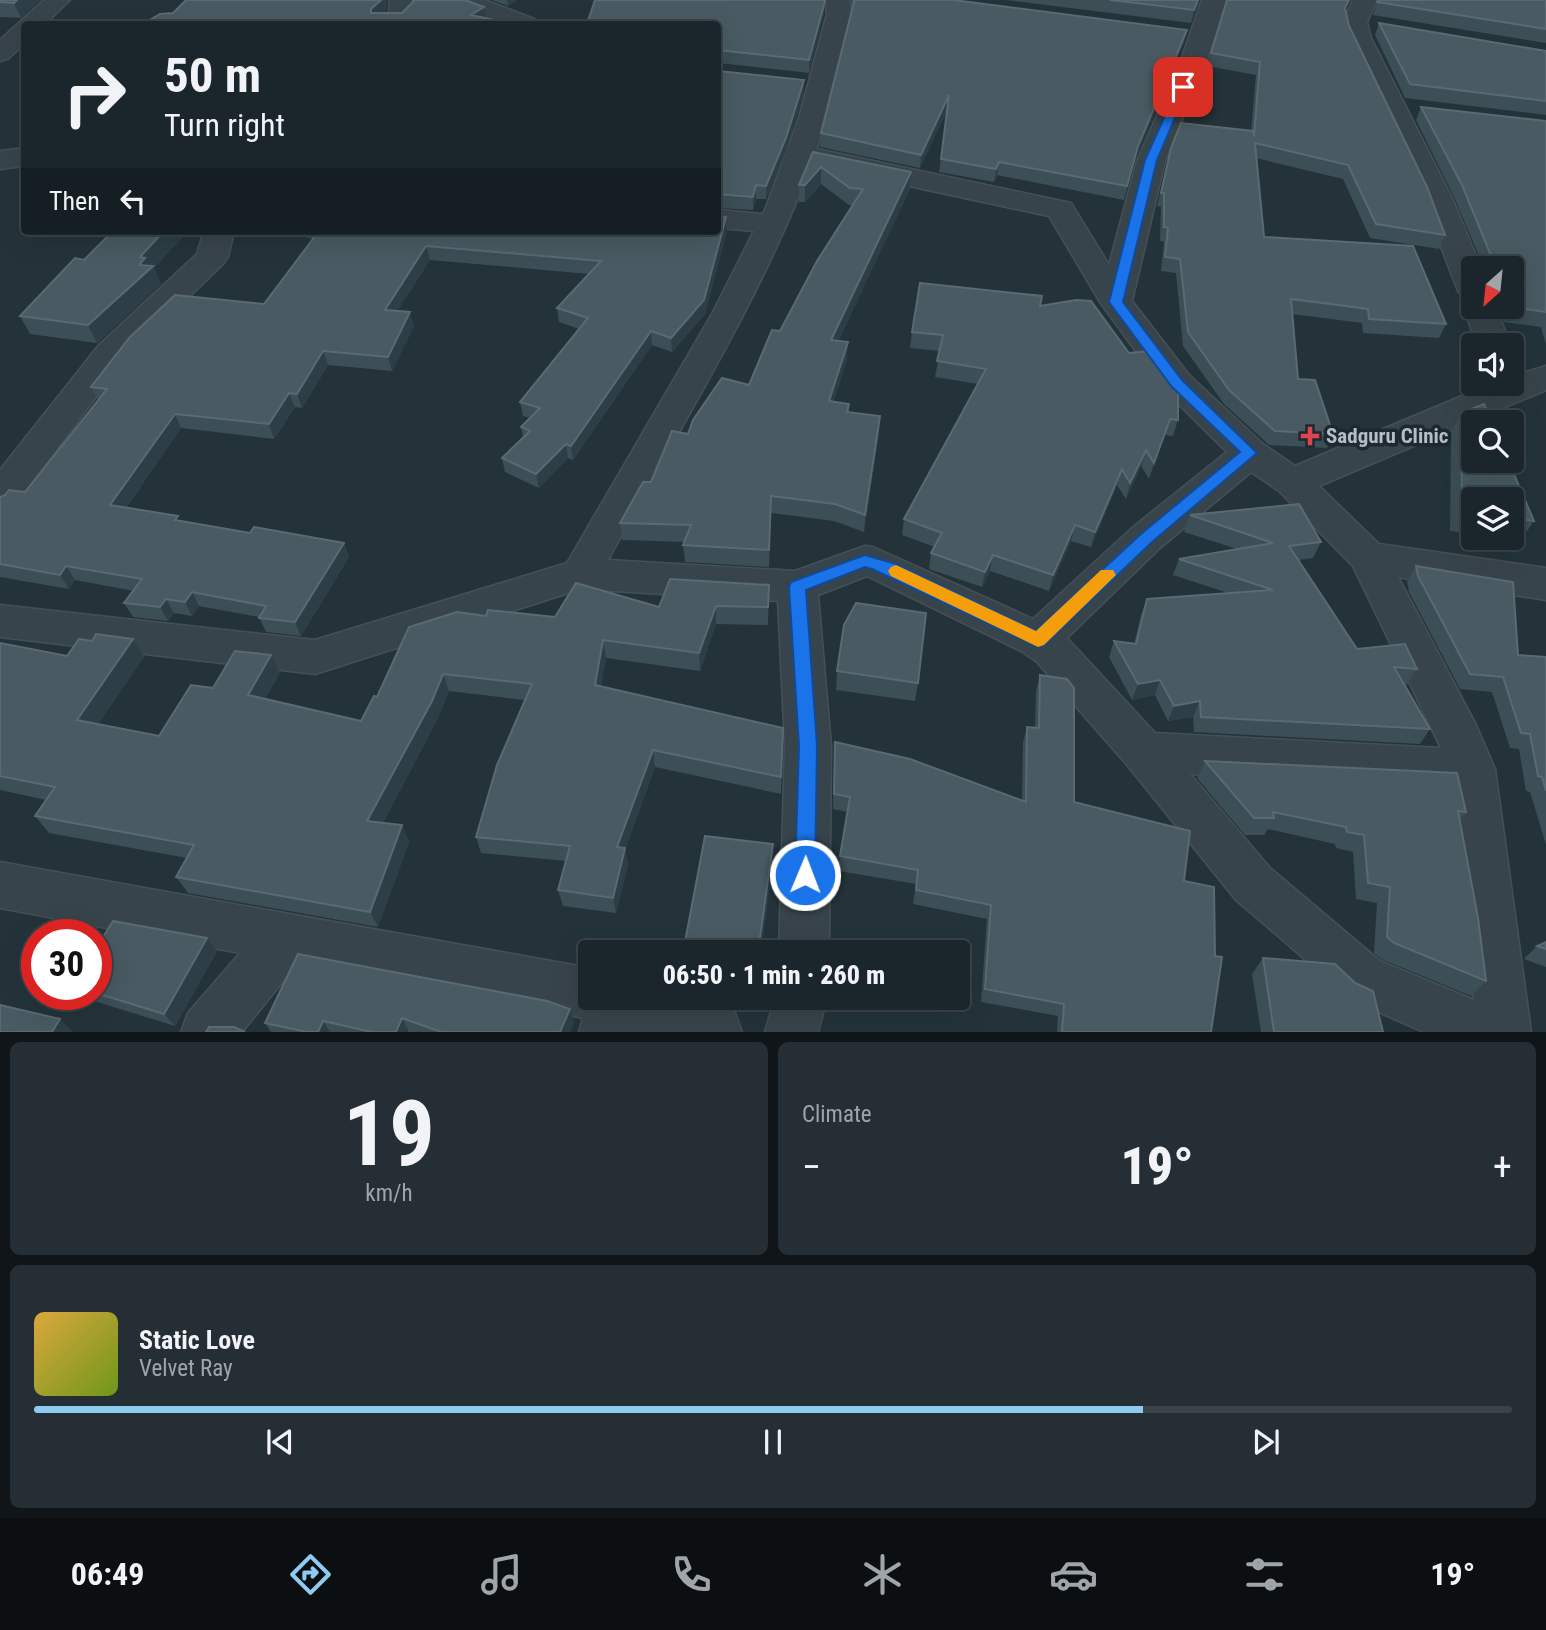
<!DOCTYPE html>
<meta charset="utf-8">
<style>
:root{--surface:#1b262c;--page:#242e34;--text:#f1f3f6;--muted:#a0a5a9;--line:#394348;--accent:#8dcbf1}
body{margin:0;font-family:"Roboto Condensed",sans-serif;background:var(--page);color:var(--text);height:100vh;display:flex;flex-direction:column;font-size:26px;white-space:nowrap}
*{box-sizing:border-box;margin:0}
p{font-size:23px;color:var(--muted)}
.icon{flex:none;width:38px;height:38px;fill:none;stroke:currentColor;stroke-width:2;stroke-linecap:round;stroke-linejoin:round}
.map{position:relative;height:1032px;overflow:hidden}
.panel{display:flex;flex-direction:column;gap:10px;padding:10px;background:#0f1518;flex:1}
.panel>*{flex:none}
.top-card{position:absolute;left:21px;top:21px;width:700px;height:214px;border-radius:7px;box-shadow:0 7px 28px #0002,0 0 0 2px var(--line);background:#1b262c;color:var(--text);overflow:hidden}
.needle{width:46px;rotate:207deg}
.fabs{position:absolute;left:1461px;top:256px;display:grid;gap:14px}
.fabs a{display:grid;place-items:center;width:63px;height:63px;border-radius:7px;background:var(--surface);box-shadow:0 7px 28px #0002,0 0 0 2px var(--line);font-size:35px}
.speed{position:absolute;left:21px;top:919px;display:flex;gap:14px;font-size:35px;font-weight:700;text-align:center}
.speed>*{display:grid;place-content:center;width:91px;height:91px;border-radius:50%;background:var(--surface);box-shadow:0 7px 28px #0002,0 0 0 2px var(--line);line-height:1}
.speed .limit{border:10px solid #d22;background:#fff;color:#111}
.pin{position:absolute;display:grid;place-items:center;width:60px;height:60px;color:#fff;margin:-30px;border-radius:14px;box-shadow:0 4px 10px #0006}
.me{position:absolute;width:77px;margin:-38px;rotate:1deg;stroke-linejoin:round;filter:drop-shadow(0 0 5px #0008)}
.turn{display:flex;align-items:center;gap:24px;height:147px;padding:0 28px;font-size:32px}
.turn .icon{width:91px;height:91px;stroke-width:2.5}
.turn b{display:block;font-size:49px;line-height:60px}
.then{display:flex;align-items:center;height:66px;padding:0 28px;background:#0003;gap:14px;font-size:26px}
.big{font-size:52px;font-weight:800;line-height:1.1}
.panel .widget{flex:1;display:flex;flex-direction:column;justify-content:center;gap:10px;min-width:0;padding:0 24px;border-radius:10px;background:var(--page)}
.panel .dial{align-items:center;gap:0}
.dial b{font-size:91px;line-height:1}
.song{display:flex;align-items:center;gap:21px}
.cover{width:84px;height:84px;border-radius:10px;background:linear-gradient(135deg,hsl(40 70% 55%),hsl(80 70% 35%))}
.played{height:7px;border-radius:4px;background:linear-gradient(90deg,var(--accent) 75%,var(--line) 75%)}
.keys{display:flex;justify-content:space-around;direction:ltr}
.heat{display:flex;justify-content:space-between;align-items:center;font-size:38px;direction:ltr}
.panel .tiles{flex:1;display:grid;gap:10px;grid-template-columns:1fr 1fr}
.widget:last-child{grid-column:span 2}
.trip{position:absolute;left:578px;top:940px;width:392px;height:70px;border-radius:7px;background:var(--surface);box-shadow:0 7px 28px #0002,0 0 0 2px var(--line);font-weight:800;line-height:70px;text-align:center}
.menu{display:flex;height:112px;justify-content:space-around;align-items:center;background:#0b0f12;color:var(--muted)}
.menu .icon{width:49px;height:49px}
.menu .current{color:var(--accent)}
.menu b{font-size:32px;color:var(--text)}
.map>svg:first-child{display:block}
</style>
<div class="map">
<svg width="1546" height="1032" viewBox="0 0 1546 1032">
<rect width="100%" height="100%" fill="#24333a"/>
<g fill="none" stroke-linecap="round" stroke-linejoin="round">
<g stroke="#445056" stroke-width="3">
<g id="street">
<polygon points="44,0 70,0 45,24 24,24 24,44 9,58 0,61 0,40"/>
<polygon points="390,0 414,0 413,15 403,24 376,24 389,12"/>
<polygon points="451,0 485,0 534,19 537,24 504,24 455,5"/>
<path d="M 825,0 L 849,0 L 851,14 L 817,149 L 1071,203 L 1109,265 L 1137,161 L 1181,60 L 1202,0 L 1226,0 L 1207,60 L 1165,161 L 1132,301 L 1189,375 L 1263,444 L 1295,466 L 1493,383 L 1512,383 L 1512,372 L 1520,374 L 1546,366 L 1546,390 L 1319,486 L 1379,544 L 1546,568 L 1546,600 L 1398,577 L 1476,725 L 1495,769 L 1531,1032 L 1424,1032 L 1344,997 L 1299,954 L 1236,900 L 1128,766 L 1037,662 L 1023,652 L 867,576 L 818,595 L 831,746 L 829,952 L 779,952 L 785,746 L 778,601 L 581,589 L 315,674 L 0,637 L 0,605 L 315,640 L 567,563 L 712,314 L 754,231 L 718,228 L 718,210 L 763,214 L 766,207 L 799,118 L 827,14 ZM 811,165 L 1049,216 L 1100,302 L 1165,391 L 1227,452 L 1132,528 L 1033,619 L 873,547 L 865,546 L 795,571 L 608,560 C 678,429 759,304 811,165 ZM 1251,472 L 1279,491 L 1353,566 L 1441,748 L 1155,733 L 1067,638 L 1160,548 ZM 1190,774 L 1451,788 L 1474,1000 L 1380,961 L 1270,868 Z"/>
<polygon points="1353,0 1377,0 1367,22 1371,38 1453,200 1481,268 1474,268 1474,306 1495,306 1511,345 1477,345 1463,306 1467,299 1463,298 1458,291 1423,200 1347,38 1343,22"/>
<polygon points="24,148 24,166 0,169 0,151"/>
<polygon points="204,231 234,231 228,257 223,264 123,361 13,507 0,511 0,470 99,345 197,254"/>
<polygon points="0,862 590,968 590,998 691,998 735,1013 742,1032 579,1032 583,1018 297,964 242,1032 181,1032 188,1013 240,953 0,908"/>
<polygon points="775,998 827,998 818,1032 765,1032"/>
</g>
</g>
<use href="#street" fill="#38444b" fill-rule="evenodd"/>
</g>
<g fill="#3c4e56">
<polygon points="0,0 40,0 21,18 0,17"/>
<polygon points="492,0 517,0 508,6"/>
<polygon points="850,0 953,0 1184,43 1135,160 1124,200 997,175 994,182 939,172 947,109 920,168 820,147 821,133 852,10"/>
<polygon points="1006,0 1200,0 1191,23"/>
<polygon points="1227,0 1350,0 1345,10 1349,26 1445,235 1439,249 1370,238 1343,179 1256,158 1264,237 1446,324 1439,338 1363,333 1362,323 1292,314 1298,379 1333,434 1327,448 1269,445 1224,404 1183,346 1176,273 1161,271 1164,242 1160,241 1161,207 1157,206 1171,148 1251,131 1256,75 1207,66"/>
<polygon points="1378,0 1546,0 1546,43 1373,15"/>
<polygon points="824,14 809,73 718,63 718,24"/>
<polygon points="1379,23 1546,51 1546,115 1405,98 1375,35"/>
<polygon points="718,71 804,93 786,151 766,199 756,199 753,210 718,208"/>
<polygon points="1421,107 1546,121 1546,345 1541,327 1504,322 1498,306 1512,306 1512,268 1484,268 1455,199 1416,120"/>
<polygon points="813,152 911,172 910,189 838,341 847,360 833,402 849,404 849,413 879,433 864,532 834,521 771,513 769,567 685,562 683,545 685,542 622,540 620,523 688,434 749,385 853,205 849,205 821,184 805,202 799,202 799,185"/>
<polygon points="113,231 188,231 154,268 161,284 97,343 30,334 20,316 84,260"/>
<polygon points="281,231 727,231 705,314 672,352 652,345 573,460 568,458 539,488 505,472 502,458 523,437 521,427 530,418 523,416 520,402 579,329 559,322 557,308 589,274 430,260 397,311 414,326 392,371 328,365 302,408 295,407 274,439 181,428 126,508 180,521 250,533 344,543 349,557 301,636 266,632 259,617 199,606 192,616 174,613 168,621 133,617 124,603 134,591 75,580 69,589 0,577 0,497 25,492 98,400 91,387 264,304 313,239"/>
<polygon points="1040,306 1178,420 1173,436 1165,435 1149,479 1141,466 1126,499 1117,485 1091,547 1071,541 1049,591 990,571 982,587 929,569 931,553 935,547 902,535 904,519 978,384 935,377 940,351 910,348 912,332"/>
<polygon points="1461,413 1534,521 1521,540 1498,537 1512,537 1512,499 1474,499 1474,534 1450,531 1451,433"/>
<polygon points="1190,515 1321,542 1313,558 1298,560 1357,649 1417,669 1407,685 1404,684 1430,729 1420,744 1194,732 1193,717 1168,721 1155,695 1132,700 1109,657 1114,641 1134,644 1141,615 1147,599 1228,593 1173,575 1179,559 1237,549 1184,532"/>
<polygon points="1416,566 1518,655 1546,657 1546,845 1530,792 1526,791 1519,749 1510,748 1492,692 1460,689 1409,592 1407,581"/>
<polygon points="769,585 768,625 716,624 700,671 606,658 601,686 783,728 781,794 655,767 625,850 628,865 616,913 563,906 558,890 566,861 481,853 476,837 525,700 449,691 438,718 383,823 402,825 409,842 378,927 188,893 176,877 187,858 49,833 35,816 46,800 0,790 0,643 67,656 92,641 133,639 144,657 98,724 159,736 213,688 280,673 265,699 361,721 377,697 486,616 555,617 659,607"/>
<polygon points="837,671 918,683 915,701 836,690"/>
<polygon points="1040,675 1074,802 1184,881 1211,1032 1057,1032 1058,1016 981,1002 987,919 913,904 916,884 839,871 840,856 848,812 833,809 835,742 1022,800 1023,742 1027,727 1035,728 1036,691"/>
<polygon points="1205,761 1466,812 1460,820 1486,981 1471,996 1381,959 1374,953 1377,903 1356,899 1353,852 1336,848 1335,844 1268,829 1264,835 1245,835 1197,778"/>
<polygon points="773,861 761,952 686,952 685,942"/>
<polygon points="1546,942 1546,967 1524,959 1537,946"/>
<polygon points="98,945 217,951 175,1026 91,1000 85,994 96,994 96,960 103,950"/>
<polygon points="1263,958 1383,1032 1261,1032 1252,974"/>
<polygon points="570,1009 574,1023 570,1032 271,1032 265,1023"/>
</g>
<g fill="#2d3e46">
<polygon points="17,0 40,0 21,18 14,3"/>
<polygon points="381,0 388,0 386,11 374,22 371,13 371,9"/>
<polygon points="507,0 517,0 508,6"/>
<polygon points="1198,0 1200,0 1191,23 1194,10"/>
<polygon points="825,1 824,14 809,73 809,60"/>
<polygon points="484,7 486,20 471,15"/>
<polygon points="1187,30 1184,43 1135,160 1124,200 1138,146"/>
<polygon points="804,80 804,93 786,151 766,199 766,186"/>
<polygon points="949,95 948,109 920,168 921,155"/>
<polygon points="999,162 997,175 994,182 996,169"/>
<polygon points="821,167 821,184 805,202 805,185"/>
<polygon points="911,172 910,189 831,357 831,340"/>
<polygon points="756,185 756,199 753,210 753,197"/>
<polygon points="726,217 727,231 705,314 672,352 671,338"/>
<polygon points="164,231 188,231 154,268 161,284 97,343 88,325 139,265 140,257"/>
<polygon points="426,246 430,260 389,324 385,310"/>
<polygon points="410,312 414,326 392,371 388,357"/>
<polygon points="651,331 652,345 573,460 571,446"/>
<polygon points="848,342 847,360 828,419 829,401"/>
<polygon points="323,351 328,365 302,408 297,394"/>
<polygon points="289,393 295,407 274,439 269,424"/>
<polygon points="175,414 181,428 118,519 110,505"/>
<polygon points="880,416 879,433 864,532 865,515"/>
<polygon points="1170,419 1165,435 1149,479 1154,463"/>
<polygon points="566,444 568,458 539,488 536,474"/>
<polygon points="1146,450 1141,466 1126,499 1130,483"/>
<polygon points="1122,469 1117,485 1091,547 1095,532"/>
<polygon points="771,496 771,513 769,567 769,550"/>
<polygon points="1075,525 1071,541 1049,591 1053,575"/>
<polygon points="344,543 349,557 301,636 295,622"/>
<polygon points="993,555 990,571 982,587 985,572"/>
<polygon points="66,566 75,580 69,589 60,575"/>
<polygon points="192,592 199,606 192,616 185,602"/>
<polygon points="166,599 174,613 168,621 160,607"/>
<polygon points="716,606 716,624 700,671 699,653"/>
<polygon points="133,639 144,657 89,738 77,720"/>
<polygon points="603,640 606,658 598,702 595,685"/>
<polygon points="271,655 280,673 257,713 248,695"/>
<polygon points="443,674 449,691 438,718 375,838 367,821"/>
<polygon points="1160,680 1155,695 1132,700 1138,684"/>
<polygon points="1200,701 1193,717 1168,721 1174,706"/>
<polygon points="653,750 655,767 625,850 628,865 616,913 613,898 617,847"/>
<polygon points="402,825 409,842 378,927 370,912"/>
<polygon points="773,844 773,861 761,952 758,952"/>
<polygon points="207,938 217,951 175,1026 164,1014"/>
<polygon points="570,1009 574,1023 570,1032 560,1032"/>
<polygon points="402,1018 409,1032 396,1032"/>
<polygon points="60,1019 73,1032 52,1032"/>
<polygon points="323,1021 330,1032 318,1032"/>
</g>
<g fill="#495a62" stroke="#596a72" stroke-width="2">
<polygon points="0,0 17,0 14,3 0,2"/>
<polygon points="186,0 381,0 371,9 371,13 402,13 413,2 413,0 465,0 484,7 471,15 512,24 143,24 160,14 173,13"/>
<polygon points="595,0 825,0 825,1 809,60 718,50 718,24 587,24"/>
<polygon points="854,0 953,0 1187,30 1138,146 1127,186 999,162 996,169 941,159 949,95 921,155 821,133 854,2"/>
<polygon points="1110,0 1198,0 1194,10"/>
<polygon points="1227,0 1349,0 1345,8 1349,26 1427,187 1445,235 1376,224 1348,165 1255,143 1264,237 1413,246 1446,324 1369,319 1368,309 1291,299 1298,379 1315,380 1333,434 1275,431 1229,390 1188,332 1180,259 1165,257 1168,228 1164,227 1164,193 1161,193 1171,148 1181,123 1253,131 1254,136 1260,62 1211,53"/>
<polygon points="1378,0 1546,0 1546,29 1377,2"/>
<polygon points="1379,23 1546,51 1546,101 1410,84"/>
<polygon points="718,71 804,80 786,138 766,186 756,185 753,197 718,194"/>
<polygon points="1421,107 1546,121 1546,312 1512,307 1512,268 1495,268 1490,253 1462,185"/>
<polygon points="813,152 911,172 831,340 848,342 829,401 849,404 847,412 880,416 865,515 835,504 771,496 769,550 683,545 691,525 620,523 643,482 651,482 672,431 688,434 693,420 722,378 749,385 772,330 780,331 817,261 863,189 850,188 821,167 805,185 799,185"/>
<polygon points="718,216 726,217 704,300 671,338 651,331 571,446 566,444 536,474 502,458 530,431 521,427 540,408 520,402 588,318 557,308 601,261 426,246 385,310 410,312 388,357 323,351 297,394 289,393 269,424 175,414 110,505 178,516 175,520 250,533 254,527 344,543 295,622 259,618 266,606 192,592 185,602 166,599 160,607 124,603 142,579 66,566 60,575 0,564 0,497 5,495 9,490 25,492 107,389 91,387 130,337 175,295 264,304 319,231 718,231"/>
<polygon points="113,231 164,231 140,257 145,258 139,265 153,266 88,325 20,316 75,258 84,260"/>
<polygon points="920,283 1042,296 1040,306 1076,300 1091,301 1129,353 1149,351 1178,387 1178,420 1170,419 1154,463 1146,450 1130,483 1122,469 1095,532 1075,525 1053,575 993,555 985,572 931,553 942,533 904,519 986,369 937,361 943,335 912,332"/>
<polygon points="1484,404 1492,422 1474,422 1474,460 1508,460 1534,521 1512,518 1512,499 1474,499 1474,513 1462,511 1461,413"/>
<polygon points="1299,504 1321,542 1289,546 1357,649 1405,644 1417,669 1394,667 1430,729 1201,717 1200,701 1174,706 1160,680 1138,684 1114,641 1136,644 1147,599 1273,590 1179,559 1273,543 1190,515"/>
<polygon points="1416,566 1513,582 1518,655 1546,657 1546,791 1542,777 1538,776 1530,734 1521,733 1503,677 1470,674 1418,576"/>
<polygon points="670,579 769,585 768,607 716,606 699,653 603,640 595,685 783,728 781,777 653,750 617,847 625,848 613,898 558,890 570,846 476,837 497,765 532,684 443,674 432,701 367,821 402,825 370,912 176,877 194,845 35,816 55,787 0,776 0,643 67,656 79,639 92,641 96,634 133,639 77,720 159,736 191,685 213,688 235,651 271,655 248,695 361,721 374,696 377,697 409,627 457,612 486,616 488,610 555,617 576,583 659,607"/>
<polygon points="856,603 926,613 918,683 837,671 844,625"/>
<polygon points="1040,675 1067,679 1074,688 1074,802 1190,831 1184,881 1214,887 1215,956 1222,957 1211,1032 1062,1032 1064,1004 985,989 991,905 916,890 918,870 840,856 850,797 834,794 835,742 910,759 1026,802 1027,727 1039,728"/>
<polygon points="1205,761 1457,773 1466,812 1458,811 1478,918 1486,981 1394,943 1387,937 1390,887 1368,883 1364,835 1347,832 1346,827 1273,812 1274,818 1254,818"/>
<polygon points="705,836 773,844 758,952 685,942"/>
<polygon points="113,921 207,938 164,1014 96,993 96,960 105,947 98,945"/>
<polygon points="1546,942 1546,949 1537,946"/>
<polygon points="298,954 547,1001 570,1009 560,1032 441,1032 402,1018 396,1032 372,1032 323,1021 318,1032 307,1032 265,1023"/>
<polygon points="1263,958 1335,964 1355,983 1373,991 1383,1032 1274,1032"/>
<polygon points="0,1005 60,1019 52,1032 0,1032"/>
<polygon points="209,1027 234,1027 245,1032 206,1032"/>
</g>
<polygon fill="#1a73e8" stroke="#114b97" stroke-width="2" points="1179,85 1188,87 1157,160 1123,302 1182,380 1257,453 1152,542 1044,645 1038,647 872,569 865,567 806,590 817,746 815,875 812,881 805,884 798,881 795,875 799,746 789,587 791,582 865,555 896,564 1036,631 1141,534 1240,452 1172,387 1109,302 1145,160"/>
<polygon fill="#f59e0b" points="896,565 1036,631 1101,570 1113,570 1116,575 1044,645 1038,647 891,576 888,571 891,567"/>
<path fill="#e0444e" stroke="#1d292f" stroke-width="2.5" d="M1306.5 425.5h7v7h7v7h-7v7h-7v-7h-7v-7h7z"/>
<g text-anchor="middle" stroke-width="7" stroke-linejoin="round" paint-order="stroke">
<g font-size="21" font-weight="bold" fill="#b3bfc6" stroke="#1d292f" text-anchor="start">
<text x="1326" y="443">Sadguru Clinic</text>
</g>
</g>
</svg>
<div class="fabs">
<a><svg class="needle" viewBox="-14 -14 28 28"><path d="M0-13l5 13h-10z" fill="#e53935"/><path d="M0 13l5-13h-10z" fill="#a0a5a9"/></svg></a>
<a><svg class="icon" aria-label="sound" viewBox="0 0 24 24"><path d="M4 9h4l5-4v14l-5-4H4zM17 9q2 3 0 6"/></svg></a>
<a><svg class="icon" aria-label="search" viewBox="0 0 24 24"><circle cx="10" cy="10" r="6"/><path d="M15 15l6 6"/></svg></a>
<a><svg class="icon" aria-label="layers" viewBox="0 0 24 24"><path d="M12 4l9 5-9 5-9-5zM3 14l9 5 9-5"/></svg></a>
</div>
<div class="speed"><div class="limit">30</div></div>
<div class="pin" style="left:1183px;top:87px;background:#d93025"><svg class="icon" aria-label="arrive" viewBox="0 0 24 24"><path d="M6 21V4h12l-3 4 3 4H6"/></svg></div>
<svg class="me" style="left:805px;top:875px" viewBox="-20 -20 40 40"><circle r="17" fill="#1a73e8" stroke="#fff" stroke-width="3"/><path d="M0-11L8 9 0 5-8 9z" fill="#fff"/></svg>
<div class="trip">06:50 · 1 min · 260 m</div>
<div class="top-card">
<div class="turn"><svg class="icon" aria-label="right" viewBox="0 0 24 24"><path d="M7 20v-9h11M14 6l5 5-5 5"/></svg><div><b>50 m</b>Turn right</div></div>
<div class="then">Then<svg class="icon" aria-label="left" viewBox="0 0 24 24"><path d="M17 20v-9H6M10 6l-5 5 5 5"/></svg></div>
</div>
</div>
<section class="panel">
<div class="tiles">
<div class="widget dial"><b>19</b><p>km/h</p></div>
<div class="widget"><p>Climate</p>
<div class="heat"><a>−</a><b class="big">19°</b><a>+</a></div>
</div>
<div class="widget">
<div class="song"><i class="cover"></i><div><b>Static Love</b><p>Velvet Ray</p></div></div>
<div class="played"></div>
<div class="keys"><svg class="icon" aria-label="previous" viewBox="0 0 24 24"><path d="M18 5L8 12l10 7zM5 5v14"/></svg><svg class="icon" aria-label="pause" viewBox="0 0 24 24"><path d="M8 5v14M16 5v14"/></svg><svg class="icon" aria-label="next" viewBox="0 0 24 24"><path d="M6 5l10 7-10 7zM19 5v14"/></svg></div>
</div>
</div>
</section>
<nav class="menu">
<b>06:49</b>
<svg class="icon current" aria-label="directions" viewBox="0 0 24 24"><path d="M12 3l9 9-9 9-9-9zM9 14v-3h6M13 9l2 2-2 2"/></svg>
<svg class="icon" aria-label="music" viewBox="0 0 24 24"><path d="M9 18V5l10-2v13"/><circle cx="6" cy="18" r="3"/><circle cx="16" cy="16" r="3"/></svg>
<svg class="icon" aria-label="phone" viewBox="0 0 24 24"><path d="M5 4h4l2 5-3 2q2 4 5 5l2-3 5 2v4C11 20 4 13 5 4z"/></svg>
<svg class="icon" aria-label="climate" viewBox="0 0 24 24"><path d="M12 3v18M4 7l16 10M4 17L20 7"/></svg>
<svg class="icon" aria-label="car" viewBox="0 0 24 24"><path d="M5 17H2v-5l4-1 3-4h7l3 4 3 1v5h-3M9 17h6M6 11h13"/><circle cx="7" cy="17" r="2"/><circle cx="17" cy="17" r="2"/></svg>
<svg class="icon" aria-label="filters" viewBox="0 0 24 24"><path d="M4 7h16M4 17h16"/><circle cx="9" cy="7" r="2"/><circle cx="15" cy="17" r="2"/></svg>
<b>19°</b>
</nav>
